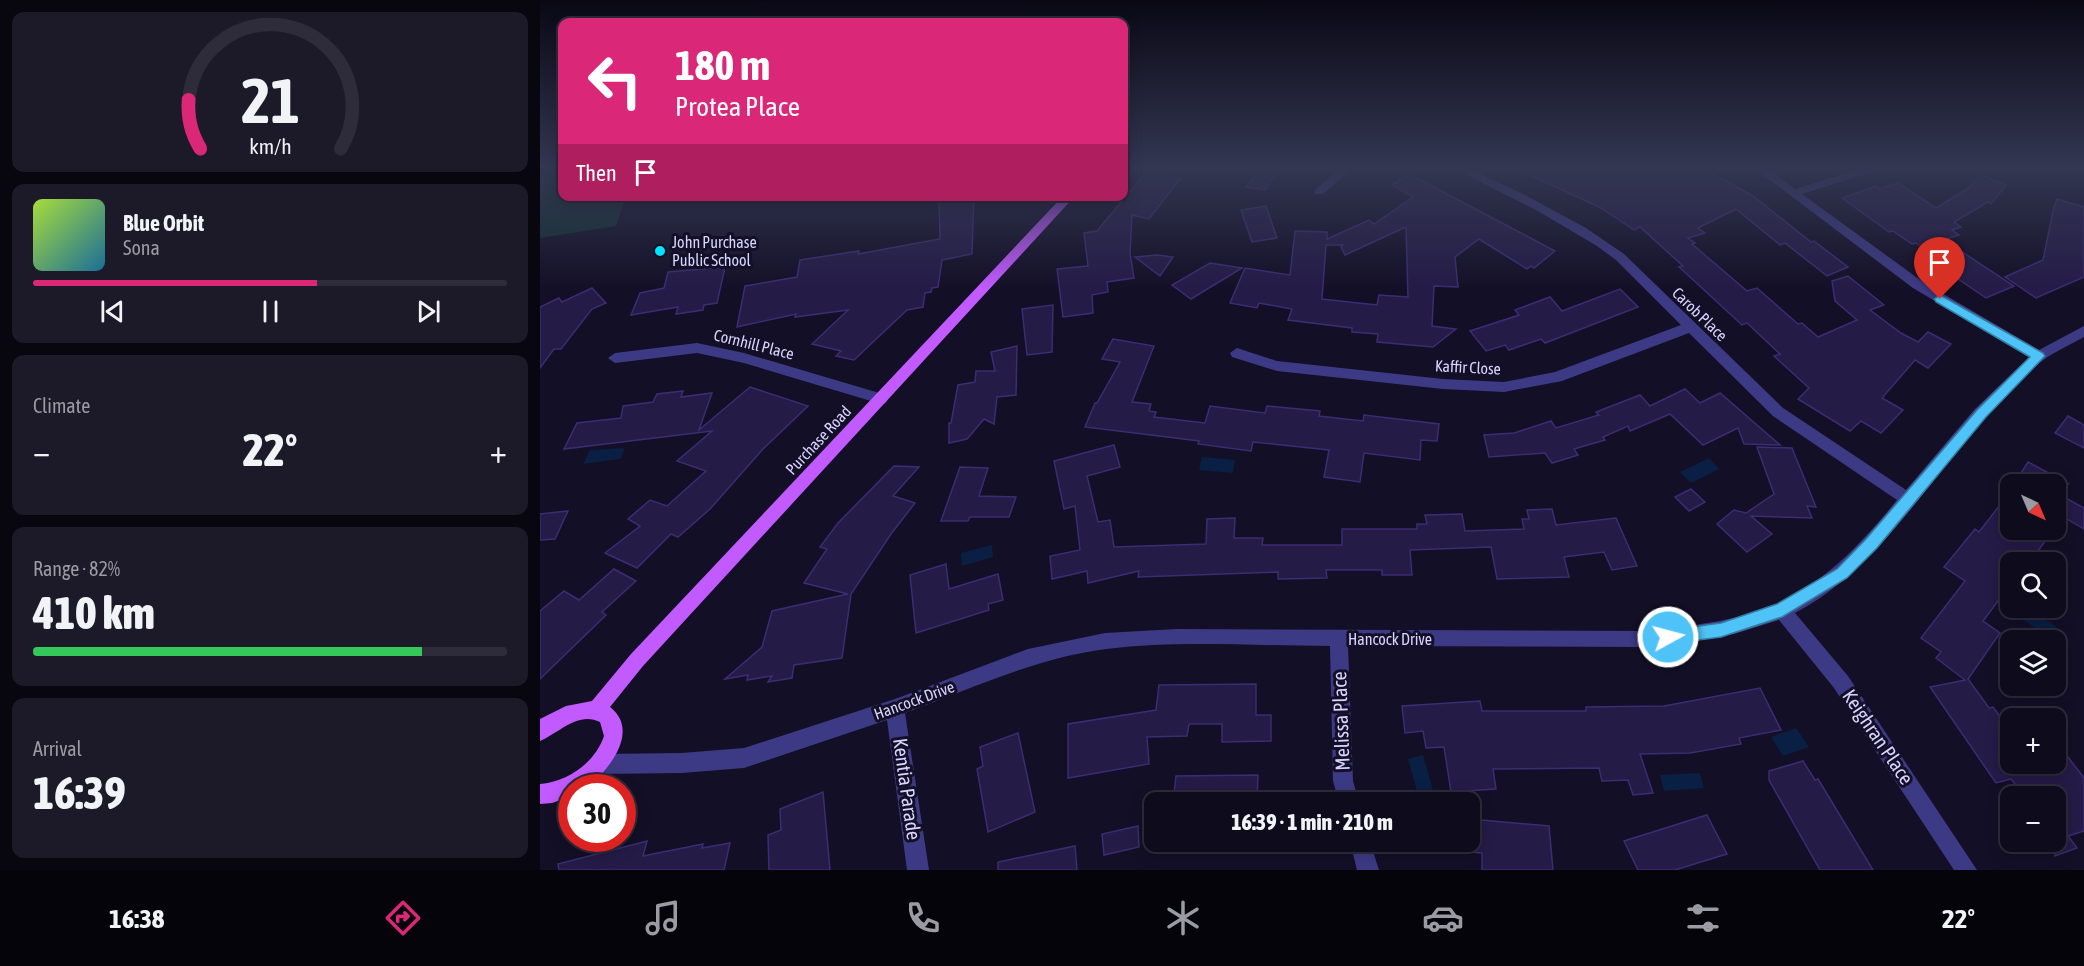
<!DOCTYPE html>
<meta charset="utf-8">
<style>
:root{--surface:#0e0b1c;--page:#1c1929;--text:#f1f3f6;--muted:#9b9ba3;--line:#2e2b3b;--accent:#db2777}
body{margin:0;font-family:"Asap Condensed",sans-serif;background:var(--page);color:var(--text);height:100vh;display:flex;flex-direction:column;font-size:22px;white-space:nowrap}
*{box-sizing:border-box;margin:0}
p{font-size:20px;color:var(--muted)}
.icon{flex:none;width:33px;height:33px;fill:none;stroke:currentColor;stroke-width:2;stroke-linecap:round;stroke-linejoin:round}
.map{position:relative;flex:1;overflow:hidden}
.panel{display:flex;flex-direction:column;gap:12px;padding:12px;background:#08060f;width:540px}
.panel>*{flex:none}
.top-card{position:absolute;left:18px;top:18px;width:570px;height:183px;border-radius:12px;box-shadow:0 3px 15px #0003,0 0 0 2px var(--line);background:#db2777;color:#fff;overflow:hidden}
.needle{width:39px;rotate:136deg}
.tools{position:absolute;left:1460px;top:474px;display:grid;gap:12px}
.tools a{display:grid;place-items:center;width:66px;height:66px;border-radius:12px;background:var(--surface);box-shadow:0 3px 15px #0003,0 0 0 2px var(--line);font-size:30px}
.speed{position:absolute;left:18px;top:774px;display:flex;gap:12px;font-size:30px;font-weight:700;text-align:center}
.speed>*{display:grid;place-content:center;width:78px;height:78px;border-radius:50%;background:var(--surface);box-shadow:0 3px 15px #0003,0 0 0 2px var(--line);line-height:1}
.speed .limit{border:9px solid #d22;background:#fff;color:#111}
.pin{position:absolute;display:grid;place-items:center;width:51px;height:51px;color:#fff;margin:-62px -26px;border-radius:50% 50% 50% 0;rotate:-45deg;box-shadow:0 0 6px #0007}
.pin .icon{rotate:45deg}
.me{position:absolute;width:66px;margin:-33px;rotate:83deg;stroke-linejoin:round;filter:drop-shadow(0 0 4px #0008)}
.turn{display:flex;align-items:center;gap:21px;height:126px;padding:0 18px;font-size:27px}
.turn .icon{width:78px;height:78px;stroke-width:2.5}
.turn b{display:block;font-size:42px;line-height:51px}
.then{display:flex;align-items:center;height:57px;padding:0 18px;background:#0003;gap:12px;font-size:22px}
.big{font-size:45px;font-weight:800;line-height:1.1}
.panel .card{flex:1;display:flex;flex-direction:column;justify-content:center;gap:9px;min-width:0;padding:0 21px;border-radius:12px;background:var(--page)}
.panel .dial{align-items:center;gap:0}
.dial svg{height:156px;overflow:visible;fill:none;stroke:var(--line);stroke-width:7;stroke-linecap:round;text-anchor:middle}
.dial text{fill:var(--text);stroke:none}
.song{display:flex;align-items:center;gap:18px}
.cover{width:72px;height:72px;border-radius:9px;background:linear-gradient(135deg,hsl(80 70% 55%),hsl(200 70% 35%))}
.played{height:6px;border-radius:3px;background:linear-gradient(90deg,var(--accent) 60%,var(--line) 60%)}
.keys{display:flex;justify-content:space-around;direction:ltr}
.heat{display:flex;justify-content:space-between;align-items:center;font-size:33px;direction:ltr}
.charge{height:9px;border-radius:4px;background:linear-gradient(90deg,#34c759 82%,var(--line) 0)}
.trip{position:absolute;left:604px;top:792px;width:336px;height:60px;border-radius:12px;background:var(--surface);box-shadow:0 3px 15px #0003,0 0 0 2px var(--line);font-weight:800;line-height:60px;text-align:center}
.dock{display:flex;height:96px;justify-content:space-around;align-items:center;background:#06040b;color:var(--muted)}
.dock .icon{width:42px;height:42px}
.dock .on{color:var(--accent)}
.dock b{font-size:27px;color:var(--text)}
main{display:flex;flex:1;min-height:0}
.map>svg:first-child{display:block}
</style>
<main>
<section class="panel">
<div class="card dial"><svg viewBox="0 0 100 80">
<path d="M14 69A42 42 0 1 1 86 69"/>
<path d="M14 69A42 42 0 0 1 8 44" stroke="#db2777"/>
<text x="50" y="56" font-size="32" font-weight="700">21</text>
<text x="50" y="72" font-size="11">km/h</text>
</svg></div>
<div class="card">
<div class="song"><i class="cover"></i><div><b>Blue Orbit</b><p>Sona</p></div></div>
<div class="played"></div>
<div class="keys"><svg class="icon" aria-label="previous" viewBox="0 0 24 24"><path d="M18 5L8 12l10 7zM5 5v14"/></svg><svg class="icon" aria-label="pause" viewBox="0 0 24 24"><path d="M8 5v14M16 5v14"/></svg><svg class="icon" aria-label="next" viewBox="0 0 24 24"><path d="M6 5l10 7-10 7zM19 5v14"/></svg></div>
</div>
<div class="card"><p>Climate</p>
<div class="heat"><a>−</a><b class="big">22°</b><a>+</a></div>
</div>
<div class="card"><p>Range · 82%</p><b class="big">410 km</b><div class="charge"></div></div>
<div class="card"><p>Arrival</p><b class="big">16:39</b></div>
</section>
<div class="map">
<svg width="1544" height="870" viewBox="0 0 1544 870">
<rect width="100%" height="100%" fill="#130f26"/>
<polygon fill="#12302f" points="0,168 22,168 22,196 86,197 76,226 0,238"/>
<g fill="#0a1f44">
<polygon points="85,448 80,459 43,464 50,450"/>
<polygon points="662,457 695,460 693,473 659,470"/>
<polygon points="1169,458 1179,469 1151,483 1140,472"/>
<polygon points="452,545 453,557 422,566 421,553"/>
<polygon points="1475,608 1490,608 1492,614 1512,623 1516,627 1511,636 1507,636 1472,612"/>
<polygon points="1256,728 1269,747 1243,756 1231,737"/>
<polygon points="883,755 894,794 879,798 868,759"/>
<polygon points="1160,773 1164,788 1124,791 1120,775"/>
</g>
<g fill="#241b47" stroke="#3b2d73" stroke-width="1.5" fill-rule="evenodd">
<polygon points="721,168 739,168 725,190 706,187"/>
<polygon points="975,168 1162,168 1213,196 1271,242 1274,241 1308,267 1287,276 1245,243 1240,245 1196,209 1158,228 1165,233 1148,238 1155,243 1152,244 1207,291 1217,288 1258,324 1262,323 1278,337 1317,320 1295,301 1292,281 1308,276 1344,305 1330,310 1361,333 1378,342 1388,332 1411,344 1388,368 1375,360 1342,398 1363,410 1341,433 1321,421 1310,431 1258,399 1269,388 1234,356 1240,354 1207,323 1202,325 1139,267 1143,266 1100,227 1094,230 1061,208"/>
<polygon points="607,171 640,179 609,219 592,215 590,253 594,278 567,282 568,292 552,295 553,313 523,317 517,269 548,266 544,233 557,231"/>
<path d="M 869,174 L 1015,251 L 994,268 L 991,266 L 987,269 L 939,239 L 915,257 L 918,287 L 894,286 L 892,326 L 916,329 L 893,347 L 837,342 L 838,334 L 812,332 L 812,328 L 748,320 L 752,309 L 719,303 L 717,308 L 690,303 L 705,268 L 750,275 L 755,231 L 787,232 L 787,239 L 829,220 L 834,224 L 873,197 L 852,185 ZM 866,227 L 868,297 L 839,295 L 837,305 L 782,299 L 786,245 L 803,245 L 801,247 L 805,255 Z"/>
<polygon points="1441,175 1466,185 1451,204 1448,202 1414,222 1421,227 1412,230 1419,235 1404,240 1474,286 1446,298 1405,270 1411,268 1376,243 1372,244 1353,231 1349,232 1302,198 1336,186 1339,189 1358,183 1396,208 1430,187"/>
<polygon points="399,196 434,196 432,254 402,260 398,287 392,288 391,292 385,293 383,307 367,310 314,360 296,356 301,351 272,344 308,310 255,317 256,314 197,327 205,286 257,277 260,260 319,251 318,254 400,239"/>
<polygon points="1517,199 1544,207 1544,277 1496,298 1465,277 1503,260 1513,211"/>
<polygon points="726,206 737,238 712,242 701,210"/>
<polygon points="617,255 633,257 620,276 595,257"/>
<polygon points="670,263 702,268 651,299 632,285"/>
<polygon points="185,267 177,303 164,305 163,310 136,314 138,307 91,315 100,293 124,288 128,272"/>
<polygon points="52,288 66,303 52,309 21,349 14,349 0,368 0,307 19,298 22,302"/>
<polygon points="1080,289 1098,307 1005,343 1001,339 969,350 965,345 946,351 930,331 979,315 975,310 1010,297 1022,311"/>
<polygon points="513,305 512,352 487,355 482,309"/>
<polygon points="573,339 614,346 592,402 611,404 609,411 616,412 614,417 665,423 670,406 725,413 727,406 780,411 779,416 823,421 824,415 899,424 897,441 881,440 880,460 824,453 820,482 784,477 789,450 713,442 711,451 658,444 659,441 545,427 555,403 557,403 580,362 562,359"/>
<polygon points="477,346 476,395 457,397 454,424 444,419 427,439 409,443 409,423 411,423 418,385 435,382 436,371 455,371 451,352"/>
<polygon points="210,387 268,406 223,449 170,509 138,537 131,534 97,568 65,553 100,526 88,519 110,500 127,506 166,471 137,461 172,431 24,449 37,423 81,418 83,406 113,402 117,394 143,391 141,397 172,393 159,430"/>
<polygon points="1145,389 1160,403 1180,393 1240,445 1204,444 1198,428 1163,445 1130,414 1090,431 1088,426 1063,437 1065,440 1034,449 1038,455 1012,463 1005,453 949,457 944,435 974,433 1011,421 1016,428 1059,415 1056,412 1100,395 1110,406"/>
<polygon points="1528,416 1544,425 1544,448 1515,433"/>
<polygon points="574,445 580,467 547,476 558,522 570,520 574,547 666,544 667,519 695,518 694,538 723,538 722,545 802,545 802,529 877,529 877,524 887,524 885,515 922,514 925,531 984,529 982,519 989,519 987,510 1012,509 1016,525 1076,518 1097,566 1072,570 1064,552 1024,557 1029,577 957,579 951,547 870,550 872,575 842,575 842,570 786,570 787,578 738,579 738,572 598,577 599,571 548,583 547,571 512,579 510,556 540,550 535,506 524,509 514,461"/>
<polygon points="1217,447 1252,448 1276,507 1267,506 1272,518 1211,516 1232,534 1207,552 1177,524 1194,510 1206,513 1234,494"/>
<polygon points="1488,462 1529,484 1474,484"/>
<polygon points="354,466 379,467 353,496 375,503 351,534 311,594 302,658 254,665 252,678 228,682 232,676 207,680 208,675 185,679 222,647 232,611 308,594 264,583 287,549 280,547 298,523"/>
<polygon points="420,467 448,468 439,496 476,497 469,517 430,517 428,521 401,521"/>
<polygon points="1151,489 1165,502 1149,511 1135,497"/>
<polygon points="1470,492 1470,530 1513,530 1496,554 1494,553 1487,562 1470,562 1470,585 1443,621 1460,633 1428,679 1449,708 1453,707 1470,730 1470,764 1515,764 1515,740 1544,778 1544,831 1528,836 1537,848 1515,856 1515,796 1485,796 1471,779 1456,783 1390,687 1425,680 1396,658 1401,652 1381,638 1425,581 1404,567 1435,529 1439,532"/>
<polygon points="1515,492 1544,508 1544,529 1515,512"/>
<polygon points="28,511 15,539 0,540 0,514"/>
<polygon points="406,564 409,589 458,574 463,600 448,604 449,610 376,633 370,575"/>
<polygon points="74,569 96,581 62,612 66,615 0,679 0,611 24,591 39,600"/>
<polygon points="716,684 716,715 731,715 731,741 682,742 682,724 649,724 647,736 607,737 609,764 528,778 528,724 616,710 619,685"/>
<polygon points="1220,688 1241,730 1199,738 1201,744 1150,753 1100,754 1113,793 1093,795 1088,780 1062,781 1059,768 953,769 956,789 911,792 904,747 886,748 883,731 865,733 862,706 940,701 942,711 1046,711 1046,707 1124,706"/>
<polygon points="478,733 495,812 448,832 437,769 443,766 440,747"/>
<polygon points="1263,761 1275,780 1278,779 1333,870 1280,870 1229,780 1229,771"/>
<polygon points="718,775 717,802 633,802 636,776"/>
<polygon points="283,792 290,870 229,870 228,835 241,830 240,809"/>
<polygon points="1167,815 1187,854 1135,870 1098,870 1084,841"/>
<polygon points="930,819 1009,826 1013,870 942,870 942,853 930,852"/>
<polygon points="598,826 599,847 564,855 562,834"/>
<polygon points="107,841 103,856 163,844 162,848 190,843 184,870 19,870 18,864"/>
<polygon points="535,846 537,870 458,870 458,862"/>
</g>
<g fill="none" stroke-linecap="round" stroke-linejoin="round">
<g fill="#3d3a85" fill-rule="evenodd">
<polygon points="800,168 813,168 783,194 775,194 775,190"/>
<path d="M 913,168 L 928,168 L 985,195 L 1046,228 L 1084,254 L 1243,408 L 1366,490 L 1434,410 L 1489,357 L 1373,288 L 1214,168 L 1227,168 L 1255,189 L 1323,168 L 1340,168 L 1338,170 L 1262,194 L 1383,282 L 1499,350 L 1544,326 L 1544,337 C 1528,346 1511,353 1497,365 C 1410,438 1356,560 1255,613 L 1308,676 L 1437,870 L 1414,870 L 1294,688 L 1239,620 L 1194,634 L 1110,647 L 808,646 L 813,781 L 819,802 L 799,802 L 793,781 L 790,646 C 716,646 639,640 566,649 C 496,658 430,689 365,713 L 389,870 L 367,870 L 347,720 L 204,768 L 142,773 L 59,774 L 52,771 L 49,764 L 52,757 L 59,754 L 142,753 L 204,748 L 355,699 L 488,649 L 565,633 L 637,629 L 1110,631 C 1150,625 1194,622 1232,606 C 1284,584 1322,543 1357,500 L 1233,416 L 1149,333 L 1022,381 L 964,392 L 903,389 L 737,371 L 692,357 L 690,353 L 697,348 L 737,361 L 903,379 L 964,382 L 1015,372 L 1141,325 L 1076,260 L 1057,246 L 998,211 Z"/>
<polygon points="157,343 204,353 346,395 348,399 346,403 341,404 204,363 157,353 75,363 68,358 75,353"/>
<polygon points="810,842 830,842 839,870 817,870"/>
</g>
<path fill="#c25bff" fill-rule="evenodd" d="M 523,196 L 535,196 L 103,666 L 70,707 C 101,731 68,771 47,788 L 32,788 L 32,796 L 12,803 L 0,804 L 0,784 C 27,782 55,763 64,736 L 60,722 C 38,711 19,733 0,741 L 0,719 L 26,706 L 52,701 L 91,654 Z"/>
</g>
<linearGradient id="sky" x2="0" y2="1"><stop stop-color="#0a0815"/><stop offset="0.58" stop-color="#333752"/><stop offset="1" stop-color="#333752" stop-opacity="0"/></linearGradient>
<rect width="1544" height="290" fill="url(#sky)"/>
<polygon fill="#4fc3f7" stroke="#337fa1" stroke-width="1.5" points="1400,295 1503,353 1505,356 1446,417 1337,548 1307,578 1242,617 1181,637 1128,644 1122,642 1119,637 1122,631 1181,623 1237,604 1297,569 1326,539 1437,410 1490,357 1396,302 1394,299"/>
<circle fill="#00e5ff" stroke="#130f26" stroke-width="2" cx="120" cy="251" r="6"/>
<g text-anchor="middle" stroke-width="6" stroke-linejoin="round" paint-order="stroke">
<g font-size="16" fill="#d9d4ff" stroke="#130f26" text-anchor="start">
<text x="132" y="248">John Purchase<tspan x="132" dy="18">Public School</tspan></text>
</g>
<g font-size="16" fill="#d9d4ff" stroke="#130f26">
<text transform="translate(1160 314) rotate(44)" y="6">Carob Place</text>
<text transform="translate(214 344) rotate(14)" y="6">Cornhill Place</text>
<text transform="translate(928 367) rotate(3)" y="6">Kaffir Close</text>
<text transform="translate(278 440) rotate(-47)" y="6">Purchase Road</text>
<text x="850" y="645">Hancock Drive</text>
<text transform="translate(374 700) rotate(-20)" y="6">Hancock Drive</text>
</g>
<g font-size="20" fill="#d9d4ff" stroke="#130f26">
<text transform="translate(801 721) rotate(-92)" y="7">Melissa Place</text>
<text transform="translate(1338 737) rotate(56)" y="7">Keighran Place</text>
<text transform="translate(367 789) rotate(82)" y="7">Kentia Parade</text>
</g>
</g>
</svg>
<div class="tools">
<a><svg class="needle" viewBox="-14 -14 28 28"><path d="M0-13l5 13h-10z" fill="#e53935"/><path d="M0 13l5-13h-10z" fill="#9b9ba3"/></svg></a>
<a><svg class="icon" aria-label="search" viewBox="0 0 24 24"><circle cx="10" cy="10" r="6"/><path d="M15 15l6 6"/></svg></a>
<a><svg class="icon" aria-label="layers" viewBox="0 0 24 24"><path d="M12 4l9 5-9 5-9-5zM3 14l9 5 9-5"/></svg></a>
<a>+</a>
<a>−</a>
</div>
<div class="speed"><div class="limit">30</div></div>
<div class="pin" style="left:1400px;top:299px;background:#d93025"><svg class="icon" aria-label="arrive" viewBox="0 0 24 24"><path d="M6 21V4h12l-3 4 3 4H6"/></svg></div>
<svg class="me" style="left:1128px;top:637px" viewBox="-20 -20 40 40"><circle r="17" fill="#4fc3f7" stroke="#fff" stroke-width="3"/><path d="M0-11L8 9 0 5-8 9z" fill="#fff"/></svg>
<div class="trip">16:39 · 1 min · 210 m</div>
<div class="top-card">
<div class="turn"><svg class="icon" aria-label="left" viewBox="0 0 24 24"><path d="M17 20v-9H6M10 6l-5 5 5 5"/></svg><div><b>180 m</b>Protea Place</div></div>
<div class="then">Then<svg class="icon" aria-label="arrive" viewBox="0 0 24 24"><path d="M6 21V4h12l-3 4 3 4H6"/></svg></div>
</div>
</div>
</main>
<nav class="dock">
<b>16:38</b>
<svg class="icon on" aria-label="directions" viewBox="0 0 24 24"><path d="M12 3l9 9-9 9-9-9zM9 14v-3h6M13 9l2 2-2 2"/></svg>
<svg class="icon" aria-label="music" viewBox="0 0 24 24"><path d="M9 18V5l10-2v13"/><circle cx="6" cy="18" r="3"/><circle cx="16" cy="16" r="3"/></svg>
<svg class="icon" aria-label="phone" viewBox="0 0 24 24"><path d="M5 4h4l2 5-3 2q2 4 5 5l2-3 5 2v4C11 20 4 13 5 4z"/></svg>
<svg class="icon" aria-label="climate" viewBox="0 0 24 24"><path d="M12 3v18M4 7l16 10M4 17L20 7"/></svg>
<svg class="icon" aria-label="car" viewBox="0 0 24 24"><path d="M5 17H2v-5l4-1 3-4h7l3 4 3 1v5h-3M9 17h6M6 11h13"/><circle cx="7" cy="17" r="2"/><circle cx="17" cy="17" r="2"/></svg>
<svg class="icon" aria-label="filters" viewBox="0 0 24 24"><path d="M4 7h16M4 17h16"/><circle cx="9" cy="7" r="2"/><circle cx="15" cy="17" r="2"/></svg>
<b>22°</b>
</nav>
